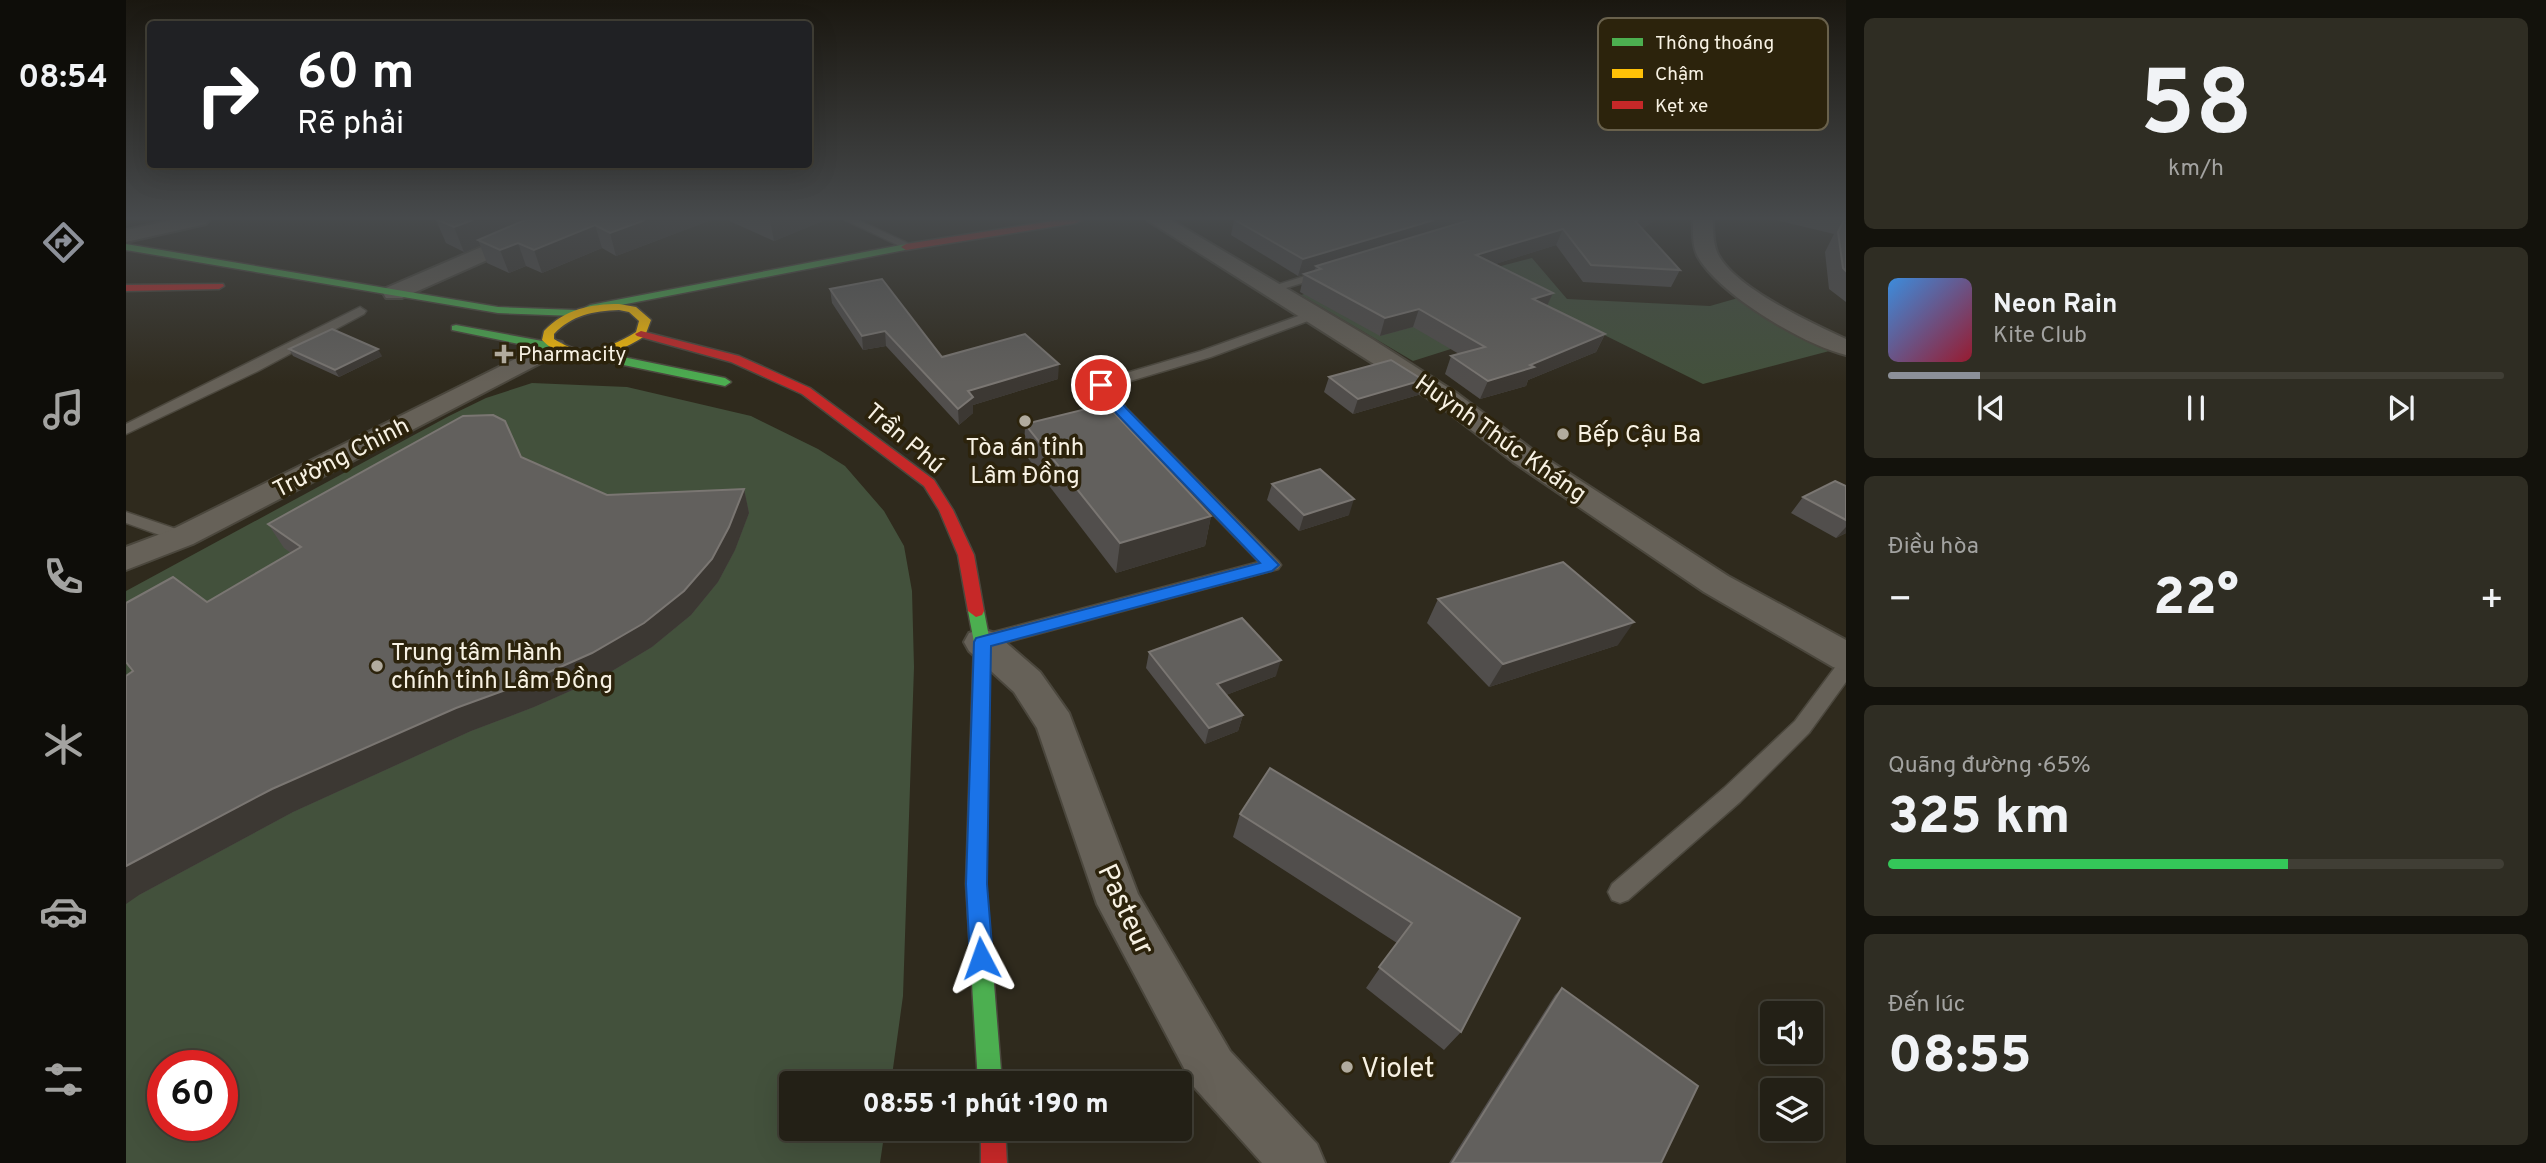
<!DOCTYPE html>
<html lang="vi">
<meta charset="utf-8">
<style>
:root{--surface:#232016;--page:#2f2d23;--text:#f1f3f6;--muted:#a3a3a1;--line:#403e35;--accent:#8c9099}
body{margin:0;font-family:Overpass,sans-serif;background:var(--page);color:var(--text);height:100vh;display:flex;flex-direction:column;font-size:26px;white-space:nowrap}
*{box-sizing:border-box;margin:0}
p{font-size:23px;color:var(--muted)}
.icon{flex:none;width:38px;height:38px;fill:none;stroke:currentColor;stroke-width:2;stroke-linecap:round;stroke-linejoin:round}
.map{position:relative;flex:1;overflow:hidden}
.side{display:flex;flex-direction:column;gap:18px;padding:18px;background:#13120c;width:700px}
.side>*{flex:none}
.banner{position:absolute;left:21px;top:21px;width:665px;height:147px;border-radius:7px;box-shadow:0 7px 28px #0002,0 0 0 2px var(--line);background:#202124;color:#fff;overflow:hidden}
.fabs{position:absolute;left:1634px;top:1001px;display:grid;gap:14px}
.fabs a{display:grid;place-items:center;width:63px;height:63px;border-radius:7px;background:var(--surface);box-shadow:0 7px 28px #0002,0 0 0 2px var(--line);font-size:35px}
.speed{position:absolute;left:21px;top:1050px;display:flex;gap:14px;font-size:35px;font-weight:700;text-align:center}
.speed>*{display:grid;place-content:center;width:91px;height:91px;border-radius:50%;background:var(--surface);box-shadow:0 7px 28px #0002,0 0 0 2px var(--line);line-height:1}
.speed .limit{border:10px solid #d22;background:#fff;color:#111}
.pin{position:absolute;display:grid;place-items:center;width:60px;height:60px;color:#fff;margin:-30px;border:4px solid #fff;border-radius:50%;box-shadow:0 2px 7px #0007}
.me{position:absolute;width:77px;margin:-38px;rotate:356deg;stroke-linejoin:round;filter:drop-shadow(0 0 5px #0008)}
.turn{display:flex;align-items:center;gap:24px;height:147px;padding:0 35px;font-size:32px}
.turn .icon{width:91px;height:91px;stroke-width:2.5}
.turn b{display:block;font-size:49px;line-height:60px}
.big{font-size:52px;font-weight:800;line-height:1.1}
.side .widget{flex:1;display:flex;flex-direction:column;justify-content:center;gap:10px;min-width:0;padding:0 24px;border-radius:10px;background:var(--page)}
.side .dial{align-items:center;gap:0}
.dial b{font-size:91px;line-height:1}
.song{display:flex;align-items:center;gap:21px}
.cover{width:84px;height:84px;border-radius:10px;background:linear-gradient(135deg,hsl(210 70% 55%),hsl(350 70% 35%))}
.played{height:7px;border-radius:4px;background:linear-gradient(90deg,var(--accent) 15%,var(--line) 15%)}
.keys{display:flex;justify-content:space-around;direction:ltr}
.heat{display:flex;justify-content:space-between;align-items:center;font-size:38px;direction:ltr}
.charge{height:10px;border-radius:5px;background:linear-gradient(90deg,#34c759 65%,var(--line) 0)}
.trip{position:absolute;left:653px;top:1071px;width:413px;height:70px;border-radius:7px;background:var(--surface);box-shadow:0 7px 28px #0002,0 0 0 2px var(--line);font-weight:800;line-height:70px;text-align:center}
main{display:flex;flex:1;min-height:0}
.menu{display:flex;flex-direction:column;width:126px;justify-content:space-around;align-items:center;background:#0e0d09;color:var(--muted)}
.menu .icon{width:49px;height:49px}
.menu .current{color:var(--accent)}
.menu b{font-size:32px;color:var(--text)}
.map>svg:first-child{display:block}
</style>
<main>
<nav class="menu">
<b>08:54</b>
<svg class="icon current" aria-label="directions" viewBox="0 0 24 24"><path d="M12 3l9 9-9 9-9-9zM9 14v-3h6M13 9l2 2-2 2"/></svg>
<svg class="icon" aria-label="music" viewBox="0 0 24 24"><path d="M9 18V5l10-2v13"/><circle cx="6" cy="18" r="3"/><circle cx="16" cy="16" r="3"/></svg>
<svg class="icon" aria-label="phone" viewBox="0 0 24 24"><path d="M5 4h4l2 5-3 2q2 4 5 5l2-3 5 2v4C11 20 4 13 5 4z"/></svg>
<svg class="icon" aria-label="climate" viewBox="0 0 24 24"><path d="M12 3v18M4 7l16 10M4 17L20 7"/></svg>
<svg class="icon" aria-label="car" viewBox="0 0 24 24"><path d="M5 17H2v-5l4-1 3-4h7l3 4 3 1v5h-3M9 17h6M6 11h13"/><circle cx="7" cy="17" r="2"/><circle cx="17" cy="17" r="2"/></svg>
<svg class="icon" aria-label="filters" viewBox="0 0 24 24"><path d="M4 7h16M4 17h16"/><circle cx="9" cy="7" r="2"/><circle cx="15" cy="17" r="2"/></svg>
</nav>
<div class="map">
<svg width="1720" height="1163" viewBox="0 0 1720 1163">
<rect width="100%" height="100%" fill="#2f2a1d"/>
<g fill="#43513c" fill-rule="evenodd">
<polygon points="1312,250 1356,271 1406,258 1441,299 1584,306 1612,298 1711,349 1577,384 1436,314 1287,361 1175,295"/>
<path d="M 406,383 L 501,387 L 625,416 L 692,449 L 719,466 L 758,511 L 778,546 L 786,591 L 788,667 L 777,996 L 765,1083 L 665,1083 L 665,1129 L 759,1129 L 754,1163 L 0,1163 L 0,591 L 323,416 L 360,398 ZM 37,1066 L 96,1066 L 96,1125 L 37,1125 Z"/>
</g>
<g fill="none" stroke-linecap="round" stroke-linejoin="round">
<g stroke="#4b473d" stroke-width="3">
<g id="lane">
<polygon points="719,220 732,220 790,247 780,249"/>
<polygon points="1198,270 1204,273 1202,275 1144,293 1138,289"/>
<polygon points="234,307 240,311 238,314 132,371 0,434 0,424"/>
<polygon points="1186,311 1190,312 1190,318 1085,357 984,387 1000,408 1152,561 1155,565 1152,569 856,649 849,647 847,642 849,637 856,635 1133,562 990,414 968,385 970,382 1075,351"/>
<polygon points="0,512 62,533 64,537 56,543 0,523"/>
<polygon points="1720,660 1720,682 1683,733 1614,802 1502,900 1494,903 1486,900 1482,892 1486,884 1598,788 1669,721 1713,662"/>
</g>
</g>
<g stroke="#4b473d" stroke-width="4">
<g id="street">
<polygon points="46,220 83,220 80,224 0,242 0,230"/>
<polygon points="418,220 445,220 442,224 276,298 260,298 257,293 260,288"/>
<polygon points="1021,220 1045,220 1246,339 1332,394 1407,450 1602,576 1720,640 1720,671 1707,667 1578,592 1387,462 1314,406"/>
<path d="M 1567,220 L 1587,220 C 1587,230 1587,242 1591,252 C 1606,287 1686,323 1720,339 L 1720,355 C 1678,345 1594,295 1572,257 C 1566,246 1567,232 1567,220 Z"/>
<polygon points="427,340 436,342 439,347 436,352 67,544 0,570 0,547 45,530"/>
<polygon points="856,629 869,633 914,672 943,713 1012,894 1104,1051 1191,1144 1199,1163 1136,1163 1068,1087 971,904 911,728 888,692 843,651 838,642 843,633"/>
</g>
</g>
<g stroke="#4b473d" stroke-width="3">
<g id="fast">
<polygon points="0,244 372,307 449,310 455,313 449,316 372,313 0,250"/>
<polygon points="780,244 785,247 784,249 464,311 458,308 464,305"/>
<polygon points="330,325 427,343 433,347 427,351 326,330 326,326"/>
<polygon points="463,350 599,378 605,382 599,386 459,357 457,354"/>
<polygon points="850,605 858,611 864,642 860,884 876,1083 852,1083 840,884 848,642 842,611"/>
</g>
</g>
<g stroke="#4b473d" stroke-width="3">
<path id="slow" d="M 493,304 L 510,307 L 525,320 L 519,336 C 488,356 445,370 416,340 L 418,331 C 439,309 464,304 493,304 ZM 493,310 L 503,312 L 513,321 L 510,332 C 483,349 456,358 428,339 L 428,334 C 446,315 467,311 493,310 Z"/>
</g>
<g stroke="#4b473d" stroke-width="3">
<g id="jam">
<polygon points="933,220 955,220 950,223 780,250 775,247 780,244"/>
<polygon points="97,284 98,286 93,289 0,291 0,285"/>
<polygon points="515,331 613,356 684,388 808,480 827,510 848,555 858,611 856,615 850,617 842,611 832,555 813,510 798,486 676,394 605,362 511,336 509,334"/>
<polygon points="855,1129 879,1129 881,1163 855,1163"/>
</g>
</g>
<use href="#lane" fill="#666158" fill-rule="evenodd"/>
<use href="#street" fill="#666158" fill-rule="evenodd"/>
<use href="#fast" fill="#4caf50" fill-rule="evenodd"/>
<use href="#slow" fill="#ffc107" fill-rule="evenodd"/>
<use href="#jam" fill="#c62828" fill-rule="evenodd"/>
</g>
<g fill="#514e4c">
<polygon points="310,220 585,220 490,256 476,248 416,273 400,266 383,273 361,263 354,245 338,252 320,243"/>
<polygon points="601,220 699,220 648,241"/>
<polygon points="1108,220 1529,220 1516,229 1554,270 1545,287 1457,282 1430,245 1369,264 1427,293 1421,305 1479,334 1470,352 1402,380 1400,386 1354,399 1319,374 1325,356 1333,354 1287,327 1254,336 1174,292 1178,274 1188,271 1172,276 1105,235"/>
<polygon points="1650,220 1720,220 1720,302 1703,289 1699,252 1708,234"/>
<polygon points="704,289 816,357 932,379 847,405 847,413 833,425 760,346 737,350 706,303"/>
<polygon points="163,349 256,356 213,377 167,356"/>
<polygon points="1203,377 1292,395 1227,414 1198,392"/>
<polygon points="899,424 1085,516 1079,546 990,573 898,453"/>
<polygon points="395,457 481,495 618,489 623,513 609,550 592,582 565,615 526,647 476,677 408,707 345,731 167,812 13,895 7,671 165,553 158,548 142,524"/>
<polygon points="1146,484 1223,515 1173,531 1141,500"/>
<polygon points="1720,486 1720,533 1710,538 1665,513 1677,497"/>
<polygon points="1312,599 1492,645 1363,687 1301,623"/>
<polygon points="1023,652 1150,676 1100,695 1117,715 1112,731 1079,744 1020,668"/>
<polygon points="1114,814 1394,918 1335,1032 1318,1050 1240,988 1271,943 1107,837"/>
<polygon points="1436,988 1535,1163 1323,1163 1429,995"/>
</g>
<g fill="#3c3833">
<polygon points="347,220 412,220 352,240 354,245 338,252 328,227"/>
<polygon points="519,220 585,220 490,256 484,233"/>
<polygon points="644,220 699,220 648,241"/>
<polygon points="1308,220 1347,220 1190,266 1188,271 1172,276 1177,259"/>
<polygon points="1512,220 1529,220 1502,238 1510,222"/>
<polygon points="469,225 476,248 416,273 408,250"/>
<polygon points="1437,229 1430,245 1344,272 1350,255"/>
<polygon points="392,243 400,266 383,273 374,250"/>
<polygon points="1427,293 1419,310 1407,299"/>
<polygon points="1293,309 1287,327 1254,336 1259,318"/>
<polygon points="759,331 760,346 737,350 736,336"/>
<polygon points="1479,334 1470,352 1402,380 1400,386 1354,399 1362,381"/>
<polygon points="252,349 256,356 213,377 209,370"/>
<polygon points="933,364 932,379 847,405 847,413 833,425 832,409 842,391"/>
<polygon points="1297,380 1292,395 1227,414 1232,399"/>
<polygon points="618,489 623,513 609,550 592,582 565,615 526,647 476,677 408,707 345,731 167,812 13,895 0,904 0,866"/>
<polygon points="1228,499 1223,515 1173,531 1178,515"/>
<polygon points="1085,516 1079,546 990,573 994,543"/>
<polygon points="1720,527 1720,533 1710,538"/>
<polygon points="1508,622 1492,645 1363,687 1377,664"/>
<polygon points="1155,660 1150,676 1087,700 1091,684"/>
<polygon points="1117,715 1112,731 1079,744 1083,728"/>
</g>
<g fill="#62605d" stroke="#7a7672" stroke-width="2">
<polygon points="312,220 347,220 328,227"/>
<polygon points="399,220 519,220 484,233 469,225 408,250 392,243 374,250 352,240"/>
<polygon points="1109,220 1308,220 1177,259"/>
<polygon points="1344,220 1512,220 1510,222 1554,270 1465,265 1437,229 1350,255 1427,293 1407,299 1479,334 1404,365 1408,367 1362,381 1325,356 1359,347 1293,309 1259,318 1178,274 1195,269 1190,266"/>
<polygon points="1718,220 1720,220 1720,271 1717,268 1712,232"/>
<polygon points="756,279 816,357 899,334 933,364 842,391 847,397 832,409 759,331 736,336 704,289"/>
<polygon points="206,329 252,349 209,370 163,349"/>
<polygon points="1265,360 1297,380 1232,399 1203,377"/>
<polygon points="980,404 1085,516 994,543 899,424"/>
<polygon points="367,415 379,421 395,457 481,495 618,489 603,527 586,559 558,591 518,623 466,653 396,684 330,708 146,789 0,866 0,676 7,671 0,662 0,603 47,577 81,602 175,547 142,524 337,416"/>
<polygon points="1194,469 1228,499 1178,515 1146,484"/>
<polygon points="1709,481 1720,486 1720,520 1677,497"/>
<polygon points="1437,562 1508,622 1377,664 1312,599"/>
<polygon points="1116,618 1155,660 1091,684 1117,715 1083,728 1023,652"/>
<polygon points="1144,768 1394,918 1335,1032 1253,967 1286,923 1114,814"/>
<polygon points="1436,988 1572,1086 1535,1163 1326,1163"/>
</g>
<linearGradient id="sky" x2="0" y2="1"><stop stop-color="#1a1710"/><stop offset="0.57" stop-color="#474a4c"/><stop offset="1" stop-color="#474a4c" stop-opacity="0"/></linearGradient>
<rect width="1720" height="383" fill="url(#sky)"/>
<polygon fill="#1a73e8" stroke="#114b97" stroke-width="2" points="975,381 979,383 1000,408 1153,565 1146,571 865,646 861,884 867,958 863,966 855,969 847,966 844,958 840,884 848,642 850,638 1134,563 991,414 969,385"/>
<g fill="#b1ab9e" stroke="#2c230c" stroke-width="2.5">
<path d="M374.5 343.5h7v7h7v7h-7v7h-7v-7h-7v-7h7z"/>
<circle cx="899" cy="421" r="7"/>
<circle cx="1437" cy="434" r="7"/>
<circle cx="251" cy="666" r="7"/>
<circle cx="1221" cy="1067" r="7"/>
</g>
<g text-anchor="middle" stroke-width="7" stroke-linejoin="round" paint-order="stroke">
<g font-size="21" fill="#f7f1e3" stroke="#2c230c" text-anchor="start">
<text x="392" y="361">Pharmacity</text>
</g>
<g font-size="24" fill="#f7f1e3" stroke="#2c230c" text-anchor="start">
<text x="1451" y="442">Bếp Cậu Ba</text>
<text x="899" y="455" text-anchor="middle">Tòa án tỉnh<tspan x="899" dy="28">Lâm Đồng</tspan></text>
<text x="265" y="660">Trung tâm Hành<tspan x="265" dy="28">chính tỉnh Lâm Đồng</tspan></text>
</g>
<g font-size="24" fill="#f7f1e3" stroke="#2c230c">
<text transform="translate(779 438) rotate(40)" y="8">Trần Phú</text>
<text transform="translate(1375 438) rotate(35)" y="8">Huỳnh Thúc Kháng</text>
<text transform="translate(215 457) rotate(-27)" y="8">Trường Chinh</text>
</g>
<g font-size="28" fill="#f7f1e3" stroke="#2c230c">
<text transform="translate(1001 909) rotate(65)" y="10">Pasteur</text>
</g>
<g font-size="28" fill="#f7f1e3" stroke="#2c230c" text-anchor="start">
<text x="1235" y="1077">Violet</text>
</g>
</g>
<rect x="1472" y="18" width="230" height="112" rx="10" fill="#2c230c" stroke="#69614c" stroke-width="2"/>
<rect x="1486" y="38" width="31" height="8" fill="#4caf50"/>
<rect x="1486" y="69" width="31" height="9" fill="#ffc107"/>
<rect x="1486" y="101" width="31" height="8" fill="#c62828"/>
<g font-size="19" fill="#f7f1e3">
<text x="1529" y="49">Thông thoáng</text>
<text x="1529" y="80">Chậm</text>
<text x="1529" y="112">Kẹt xe</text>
</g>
</svg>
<div class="fabs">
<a><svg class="icon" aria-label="sound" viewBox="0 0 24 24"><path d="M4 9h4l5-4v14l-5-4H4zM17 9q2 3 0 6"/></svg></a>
<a><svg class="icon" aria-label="layers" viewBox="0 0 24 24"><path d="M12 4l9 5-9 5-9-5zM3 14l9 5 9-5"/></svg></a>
</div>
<div class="speed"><div class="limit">60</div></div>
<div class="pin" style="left:975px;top:385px;background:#d93025"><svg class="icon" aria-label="arrive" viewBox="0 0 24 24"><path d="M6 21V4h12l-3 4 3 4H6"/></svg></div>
<svg class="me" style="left:855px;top:958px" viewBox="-20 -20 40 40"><path d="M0-17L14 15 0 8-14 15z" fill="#1a73e8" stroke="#fff" stroke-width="4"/></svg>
<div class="trip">08:55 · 1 phút · 190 m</div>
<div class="banner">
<div class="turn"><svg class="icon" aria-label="right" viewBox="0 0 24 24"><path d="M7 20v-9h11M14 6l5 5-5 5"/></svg><div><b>60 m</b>Rẽ phải</div></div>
</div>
</div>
<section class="side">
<div class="widget dial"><b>58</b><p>km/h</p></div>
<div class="widget">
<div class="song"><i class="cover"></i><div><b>Neon Rain</b><p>Kite Club</p></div></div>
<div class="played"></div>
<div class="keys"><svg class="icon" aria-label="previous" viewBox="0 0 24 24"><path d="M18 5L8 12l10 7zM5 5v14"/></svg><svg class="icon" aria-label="pause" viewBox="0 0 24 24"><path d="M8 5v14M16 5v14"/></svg><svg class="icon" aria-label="next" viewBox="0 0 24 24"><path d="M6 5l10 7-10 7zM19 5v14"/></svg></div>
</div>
<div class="widget"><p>Điều hòa</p>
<div class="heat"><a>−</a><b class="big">22°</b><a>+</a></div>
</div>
<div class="widget"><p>Quãng đường · 65%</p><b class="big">325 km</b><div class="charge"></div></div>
<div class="widget"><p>Đến lúc</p><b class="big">08:55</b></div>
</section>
</main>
